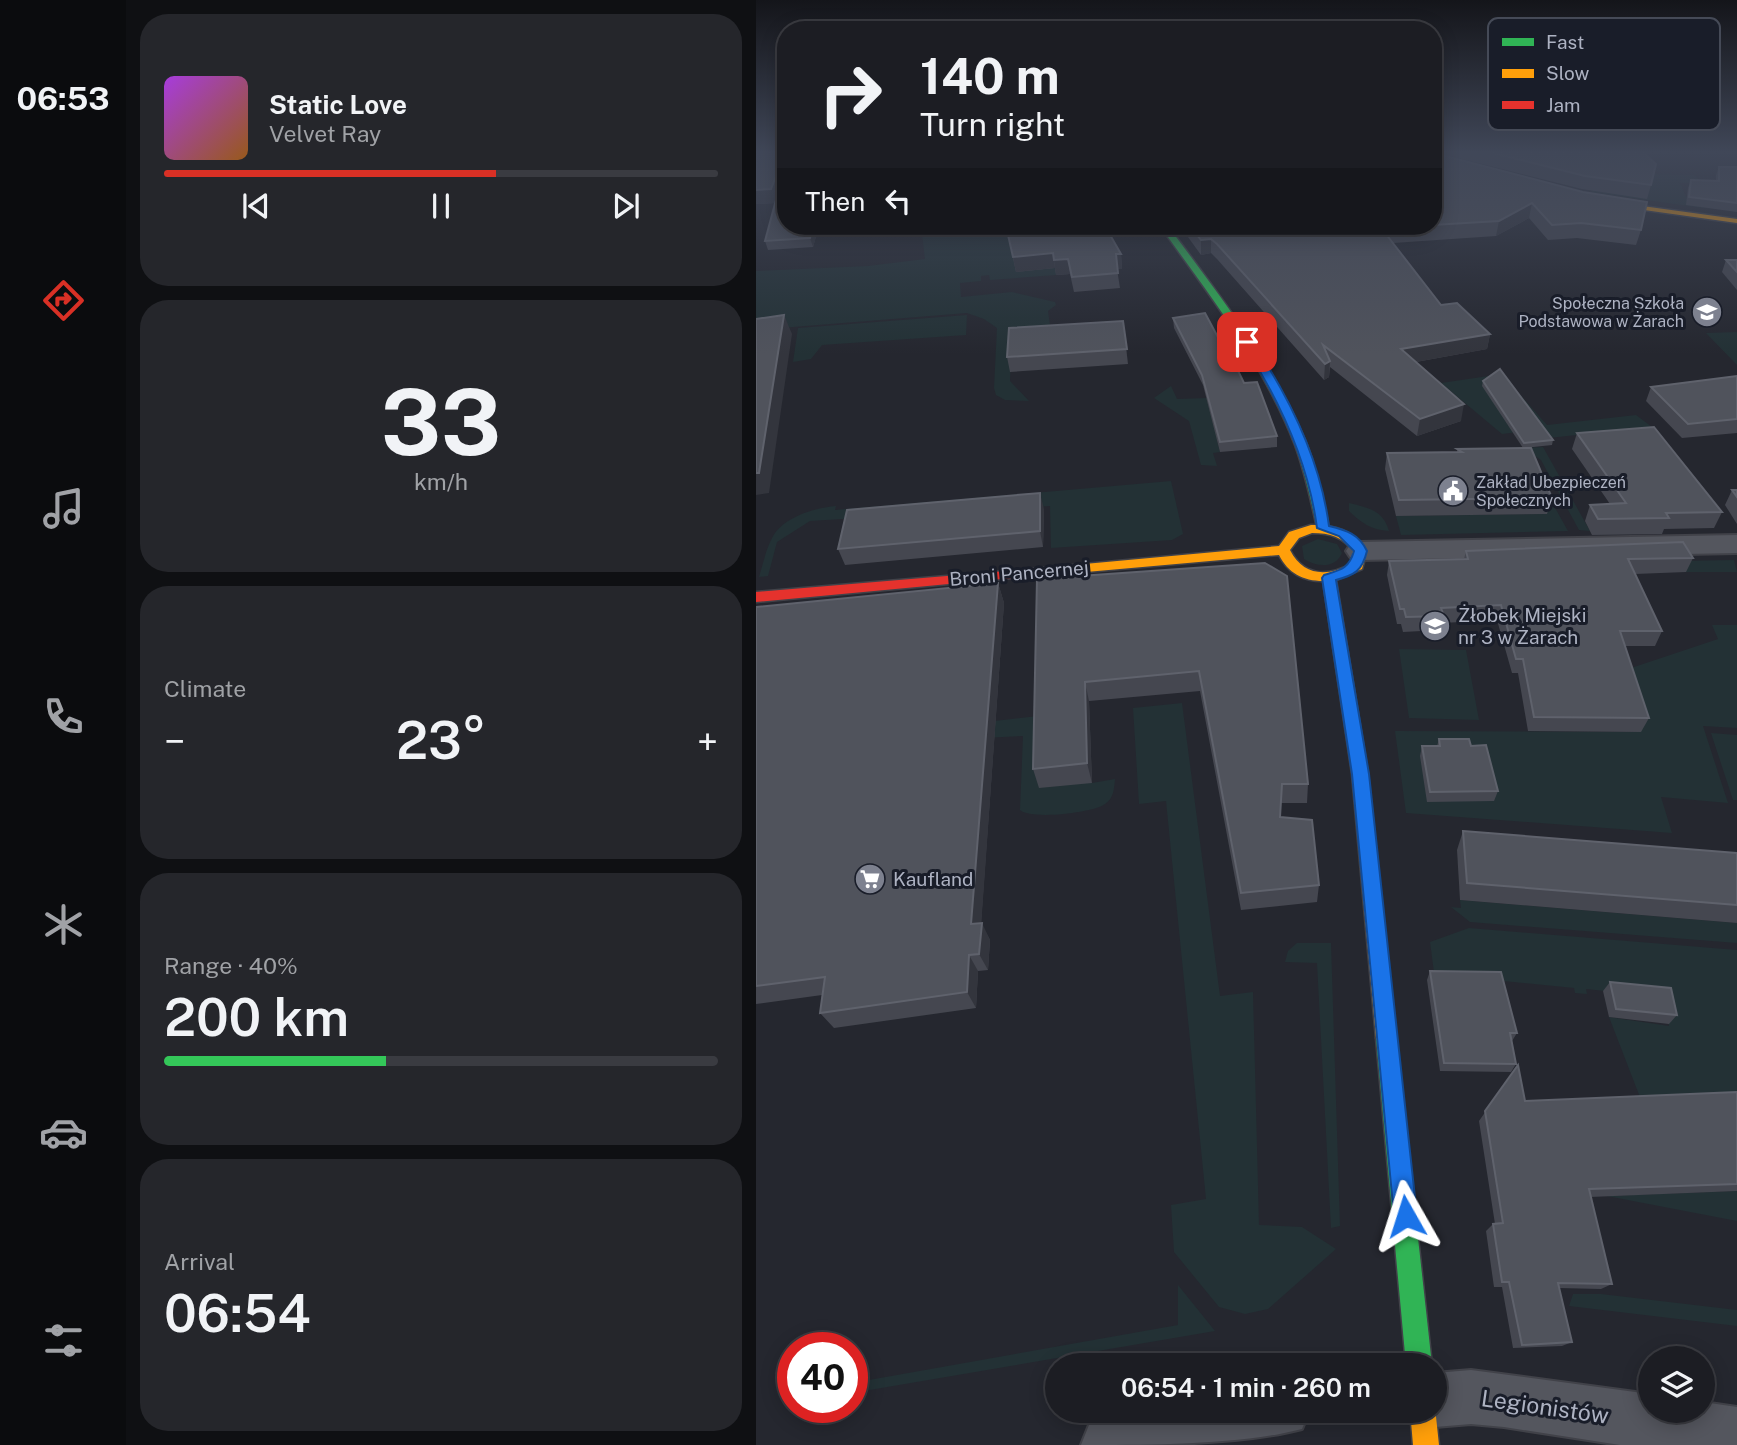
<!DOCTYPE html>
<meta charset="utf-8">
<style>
:root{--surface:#1c1d23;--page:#25262b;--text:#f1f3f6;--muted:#a0a2a6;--line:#3a3b41;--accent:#d93025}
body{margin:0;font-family:"Public Sans",sans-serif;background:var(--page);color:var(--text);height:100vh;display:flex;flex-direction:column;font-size:26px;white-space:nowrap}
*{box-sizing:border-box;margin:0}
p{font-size:23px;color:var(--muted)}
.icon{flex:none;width:38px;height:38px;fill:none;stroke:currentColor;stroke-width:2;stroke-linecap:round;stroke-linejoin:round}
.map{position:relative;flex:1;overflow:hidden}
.details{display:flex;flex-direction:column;gap:14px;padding:14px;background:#0f1013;width:630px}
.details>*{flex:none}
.banner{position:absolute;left:21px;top:21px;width:665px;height:214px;border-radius:28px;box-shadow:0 4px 18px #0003,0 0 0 2px var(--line);background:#1c1d23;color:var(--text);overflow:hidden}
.controls{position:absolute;left:882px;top:1346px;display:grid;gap:14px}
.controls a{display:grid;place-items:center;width:77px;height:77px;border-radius:50%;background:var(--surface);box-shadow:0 4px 18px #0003,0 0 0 2px var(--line);font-size:35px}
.speed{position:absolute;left:21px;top:1332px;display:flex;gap:14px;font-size:35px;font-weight:700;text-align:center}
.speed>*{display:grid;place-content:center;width:91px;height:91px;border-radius:50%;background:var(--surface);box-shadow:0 4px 18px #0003,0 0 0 2px var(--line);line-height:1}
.speed .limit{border:10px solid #d22;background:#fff;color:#111}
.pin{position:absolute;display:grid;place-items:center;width:60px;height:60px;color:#fff;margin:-30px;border-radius:14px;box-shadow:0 4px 10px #0006}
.me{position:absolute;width:77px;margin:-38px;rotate:354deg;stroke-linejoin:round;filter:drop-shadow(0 0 5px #0008)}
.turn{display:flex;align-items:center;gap:24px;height:147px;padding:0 28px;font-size:32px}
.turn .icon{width:91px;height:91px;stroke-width:2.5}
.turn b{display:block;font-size:49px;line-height:60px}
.then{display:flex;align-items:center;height:66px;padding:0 28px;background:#0003;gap:14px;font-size:26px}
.big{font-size:52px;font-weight:600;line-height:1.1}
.details .widget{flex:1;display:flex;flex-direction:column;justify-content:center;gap:10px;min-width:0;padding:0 24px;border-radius:28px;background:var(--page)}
.details .dial{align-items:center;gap:0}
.dial b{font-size:91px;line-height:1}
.song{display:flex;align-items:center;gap:21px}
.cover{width:84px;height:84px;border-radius:10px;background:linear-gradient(135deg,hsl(280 70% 55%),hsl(30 70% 35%))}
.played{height:7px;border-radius:4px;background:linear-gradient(90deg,var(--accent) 60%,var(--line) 60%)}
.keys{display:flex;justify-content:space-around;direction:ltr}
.heat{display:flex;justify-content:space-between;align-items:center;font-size:38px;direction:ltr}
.charge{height:10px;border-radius:5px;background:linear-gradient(90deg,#34c759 40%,var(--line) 0)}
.trip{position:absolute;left:289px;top:1353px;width:402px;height:70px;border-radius:35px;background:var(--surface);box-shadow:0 4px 18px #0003,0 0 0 2px var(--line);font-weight:600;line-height:70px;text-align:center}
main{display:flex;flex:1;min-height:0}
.dock{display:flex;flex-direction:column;width:126px;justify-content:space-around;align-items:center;background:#0b0c0e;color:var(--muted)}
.dock .icon{width:49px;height:49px}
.dock .selected{color:var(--accent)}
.dock b{font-size:32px;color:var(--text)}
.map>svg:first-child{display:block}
</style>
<main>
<nav class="dock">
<b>06:53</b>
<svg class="icon selected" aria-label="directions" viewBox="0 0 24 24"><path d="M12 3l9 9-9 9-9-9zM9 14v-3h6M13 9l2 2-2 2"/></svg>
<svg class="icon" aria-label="music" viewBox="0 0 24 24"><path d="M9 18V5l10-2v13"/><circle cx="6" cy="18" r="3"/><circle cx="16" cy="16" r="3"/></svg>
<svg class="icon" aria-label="phone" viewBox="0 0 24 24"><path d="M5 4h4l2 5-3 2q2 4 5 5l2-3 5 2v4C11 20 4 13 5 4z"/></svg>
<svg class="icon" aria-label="climate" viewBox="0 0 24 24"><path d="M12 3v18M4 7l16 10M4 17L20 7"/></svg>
<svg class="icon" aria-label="car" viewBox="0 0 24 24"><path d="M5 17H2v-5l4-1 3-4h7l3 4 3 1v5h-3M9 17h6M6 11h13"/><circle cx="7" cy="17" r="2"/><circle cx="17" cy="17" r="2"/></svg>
<svg class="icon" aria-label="filters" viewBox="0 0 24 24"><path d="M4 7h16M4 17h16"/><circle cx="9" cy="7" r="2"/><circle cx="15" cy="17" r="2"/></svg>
</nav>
<section class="details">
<div class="widget">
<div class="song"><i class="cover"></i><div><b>Static Love</b><p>Velvet Ray</p></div></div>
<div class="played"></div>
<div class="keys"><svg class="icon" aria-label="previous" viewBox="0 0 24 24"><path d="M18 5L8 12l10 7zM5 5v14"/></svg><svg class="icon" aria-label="pause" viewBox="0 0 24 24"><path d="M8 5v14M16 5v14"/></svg><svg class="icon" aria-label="next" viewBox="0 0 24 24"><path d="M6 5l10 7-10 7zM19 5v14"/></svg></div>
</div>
<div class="widget dial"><b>33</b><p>km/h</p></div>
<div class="widget"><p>Climate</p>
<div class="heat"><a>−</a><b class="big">23°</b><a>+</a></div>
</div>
<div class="widget"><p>Range · 40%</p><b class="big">200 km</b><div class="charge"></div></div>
<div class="widget"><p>Arrival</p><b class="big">06:54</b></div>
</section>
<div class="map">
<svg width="981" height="1445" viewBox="0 0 981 1445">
<rect width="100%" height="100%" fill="#25272f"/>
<g fill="#233135">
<polygon points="884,174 938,175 946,183 924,183 930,197 946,202 947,208 834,192 842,185"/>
<polygon points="165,226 299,226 300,275 234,280 233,275 225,276 225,281 204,283 205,297 256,292 299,302 300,305 292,311 294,325 256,329 254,381 273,401 249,400 240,395 238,388 241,328 228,319 211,313 0,330 0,271 112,266 169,259"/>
<polygon points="211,315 210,335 66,345 55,359 37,362 42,328"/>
<polygon points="981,332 981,365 950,333"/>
<polygon points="746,374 791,425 880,415 896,427 783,439 778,430 746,434 685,383"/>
<polygon points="415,386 421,399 452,398 470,439 461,440 464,452 457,453 461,466 445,465 433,421 398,398"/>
<polygon points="787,447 834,531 823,530 785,460 768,448"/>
<path d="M 415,481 L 427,534 L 416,540 L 295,548 L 294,506 L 54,521 L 21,542 L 12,576 L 3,577 C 7,564 10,549 16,538 C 27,517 58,508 80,506 L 79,510 Z"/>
<polygon points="784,481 812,531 645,535 640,516 791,514"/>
<path d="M 593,503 C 613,508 627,510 633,531 C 616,530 605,523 593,511 Z"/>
<path d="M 562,539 L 581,544 L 586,553 C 579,569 561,567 548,559 L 546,546 Z"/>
<polygon points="978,560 981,572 930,572 923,561"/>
<polygon points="956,625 981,625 981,728 947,726 972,803 905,797 916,833 650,813 639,731 884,732 866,671 962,639"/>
<polygon points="643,649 710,650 723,720 653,718"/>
<polygon points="426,703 464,996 497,992 503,1225 546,1227 580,1249 512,1309 489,1314 463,1307 418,1252 415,1205 450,1199 410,801 383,804 377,708"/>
<path d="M 282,716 L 336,783 L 359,779 C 358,789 358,798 349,804 C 337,813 275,820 264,810 L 267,736 L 0,749 Z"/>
<polygon points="955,733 981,735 981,800 977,800"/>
<polygon points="704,900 981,923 981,943 714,922 695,907 705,908"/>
<polygon points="713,928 981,950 981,1101 887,1105 853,1017 913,1026 907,997 830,989 831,994 819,993 818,988 737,980 679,980 674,942"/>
<polygon points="541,943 575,943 584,1226 575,1228 561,963 529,962 532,951"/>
<polygon points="981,1191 981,1221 851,1196"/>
<polygon points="422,1285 459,1331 96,1393 96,1383 422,1325"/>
<polygon points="817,1294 845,1294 981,1310 981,1326 813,1306"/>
</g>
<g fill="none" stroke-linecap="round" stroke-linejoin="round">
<g stroke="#414249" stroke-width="4">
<g id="street">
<polygon points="981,535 981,553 604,560 594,557 590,551 594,545 604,542"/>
<polygon points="715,1370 894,1394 894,1410 947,1410 947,1402 981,1407 981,1445 864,1445 748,1427 715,1424 679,1427 660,1419 656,1410 679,1410 679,1373"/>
<path d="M 385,1410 L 554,1410 L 546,1429 C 485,1445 393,1445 325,1445 L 333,1425 L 353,1417 Z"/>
</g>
</g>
<g stroke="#414249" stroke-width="3">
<g id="fast">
<path d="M 404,226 L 412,226 C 463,295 518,364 551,445 C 561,471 567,500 573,528 L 572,531 L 567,532 L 561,528 C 555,500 549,472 539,445 C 508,364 454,296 404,226 Z"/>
<polygon points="630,1028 637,1031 640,1038 676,1365 650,1365 620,1038 623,1031"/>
</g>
</g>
<g stroke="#414249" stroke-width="3">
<g id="slow">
<polygon points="835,199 981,219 981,223 838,203"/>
<path d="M 555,525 C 579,525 597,530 611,551 L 606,569 L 580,580 L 612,774 L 640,1038 L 637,1045 L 630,1048 L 623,1045 L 620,1038 L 596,774 L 567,581 C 547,581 532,573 523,555 L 285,576 L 278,572 L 285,568 L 523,546 L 533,532 ZM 556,533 C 574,533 587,537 597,551 L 595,564 C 571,577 547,576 534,550 L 543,538 Z"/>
<polygon points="679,1407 683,1445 657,1445 654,1410 679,1410"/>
</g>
</g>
<g stroke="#414249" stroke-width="3">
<polygon id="jam" points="285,568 292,572 290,575 0,602 0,592"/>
</g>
<use href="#street" fill="#54565e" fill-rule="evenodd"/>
<use href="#fast" fill="#30b455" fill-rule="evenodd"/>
<use href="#slow" fill="#ff9f0a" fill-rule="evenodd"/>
<use href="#jam" fill="#e5322d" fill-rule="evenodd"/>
</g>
<g fill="#454750">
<polygon points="679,152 887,152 895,185 891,199 826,189"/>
<polygon points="678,153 885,230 880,245 821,238 792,240 773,218 740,236 637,243 685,305 734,334 731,349 660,362 705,421 661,436 574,367 573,377 568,380 461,259 455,253 445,255 424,226 677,226"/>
<polygon points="963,167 981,167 981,212 930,205 932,188 935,180 960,181 960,175"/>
<polygon points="27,184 30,226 63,226 57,247 12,250 9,241 19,203 0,204"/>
<polygon points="250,226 365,254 366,269 361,269 364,288 318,292 314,274 300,275 299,268 260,272"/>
<polygon points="970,260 981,260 981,290 966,272"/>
<polygon points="417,318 488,383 521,436 521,447 464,452 447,385 418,328"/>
<polygon points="367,321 372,364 254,372 251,357"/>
<polygon points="981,376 981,433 926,438 890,401 895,387"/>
<polygon points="727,381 797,440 796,445 767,448 726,386"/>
<polygon points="821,433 966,512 958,528 908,529 906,534 836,535 829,521 834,505 854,504 816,449"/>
<polygon points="701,449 796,498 791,514 640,516 629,469 631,453 701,452"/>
<polygon points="976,490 981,490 981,524 969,505"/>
<polygon points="288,509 287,547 89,565 82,549"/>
<polygon points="710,551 937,558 930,572 879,574 906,631 899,646 868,646 893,718 885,732 772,731 762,673 756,673 741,620 686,623 684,630 647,632 645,624 641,624 631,575 633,561 708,559"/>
<polygon points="509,563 552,784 551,803 525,803 524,817 563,885 561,902 485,910 444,691 333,701 336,783 283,788 277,769 281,579"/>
<polygon points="242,583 248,603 225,923 234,940 232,970 222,971 220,1008 78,1028 64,1013 66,995 0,1004 0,607"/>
<polygon points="683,739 715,746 742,791 738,801 671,802 664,756 666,746 681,746"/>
<polygon points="707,831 981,853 981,923 704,900 701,850"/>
<polygon points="674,971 761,1033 756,1041 760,1064 755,1072 684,1071 671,980"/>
<polygon points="854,982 921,1015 913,1024 853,1017 847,991"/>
<polygon points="762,1065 769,1101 981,1092 981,1191 834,1197 856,1284 845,1289 803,1288 816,1342 806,1346 757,1348 746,1287 738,1287 730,1231 737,1224 739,1224 723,1121"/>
</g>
<g fill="#33353d">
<polygon points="30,152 30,177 20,203 0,204 0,190"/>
<polygon points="776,203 773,218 740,236 743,221"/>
<polygon points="57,226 63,226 57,247 54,238"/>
<polygon points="455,239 455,253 445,255 445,240"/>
<polygon points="297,253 299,268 260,272 257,257"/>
<polygon points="360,254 365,254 366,269 361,269"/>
<polygon points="312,259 314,274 300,275 298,260"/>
<polygon points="28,315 36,334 13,493 0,495 0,473"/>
<polygon points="734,334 731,349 643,365 645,349"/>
<polygon points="574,361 573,377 568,380 569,364"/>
<polygon points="708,404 705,421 661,436 664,419"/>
<polygon points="284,493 288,509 287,547 284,531"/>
<polygon points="242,583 248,603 224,941 215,924"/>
<polygon points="329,682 333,701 336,783 331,763"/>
<polygon points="226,923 234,940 232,970 223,954"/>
<polygon points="213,955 222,971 220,1008 211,992"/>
</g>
<g fill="#50535c" stroke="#5f626c" stroke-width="2">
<polygon points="0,152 29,152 15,189 0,190"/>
<polygon points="677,152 678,153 827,192 891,202 885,230 825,223 796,225 776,203 743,221 677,225"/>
<polygon points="733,152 887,152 900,164 895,185 829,176"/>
<polygon points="963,167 981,167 981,203 933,197 935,180 963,181"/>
<polygon points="30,184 30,226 57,226 54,238 9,241 24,185"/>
<polygon points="250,226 349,226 365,254 360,254 362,273 316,277 312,259 298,260 297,253 257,257"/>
<polygon points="434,226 672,226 626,229 685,305 701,303 734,334 645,349 708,404 664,419 567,345 574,361 569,364 461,244 455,239 445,240"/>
<polygon points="970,260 981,260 981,272"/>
<polygon points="449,313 472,356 475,356 488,383 501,382 521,436 464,442 446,375 417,318"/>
<polygon points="28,315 3,473 0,473 0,319"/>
<polygon points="367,321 371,349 251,357 253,328"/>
<polygon points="744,369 797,440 768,443 727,381"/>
<polygon points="981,376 981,419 932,424 895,387"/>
<polygon points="898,427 966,512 910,513 913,518 842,519 834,505 870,503 821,433"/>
<polygon points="775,448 796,498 643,500 631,453 706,452 701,449"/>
<polygon points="976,490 981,490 981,497"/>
<polygon points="284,493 284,531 82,549 91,510"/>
<polygon points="927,542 937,558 872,559 906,631 864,631 893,718 778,717 767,659 760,659 745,605 685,608 688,616 650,617 648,609 644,609 633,561 712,559 710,551"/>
<polygon points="509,563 531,576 552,784 526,784 524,817 556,820 563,885 485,893 443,671 329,682 331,763 277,769 281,579"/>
<polygon points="242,583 215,924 226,923 223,954 213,955 211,992 64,1013 69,977 0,986 0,607"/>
<polygon points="683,739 713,739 715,746 730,745 742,791 674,792 666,746 684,746"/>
<polygon points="707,831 981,853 981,905 711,883"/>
<polygon points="674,971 745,972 761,1033 754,1033 760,1064 688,1063"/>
<polygon points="854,982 915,988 921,1015 860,1009"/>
<polygon points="762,1065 769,1101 981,1092 981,1184 833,1189 856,1284 802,1283 816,1342 766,1345 753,1282 746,1282 737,1224 747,1223 729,1111"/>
</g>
<linearGradient id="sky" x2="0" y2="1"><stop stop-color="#14151a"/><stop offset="0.43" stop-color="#404758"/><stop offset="1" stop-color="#404758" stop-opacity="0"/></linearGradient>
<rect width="981" height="354" fill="url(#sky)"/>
<path fill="#1a73e8" stroke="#114b97" stroke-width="2" d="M 488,340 L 495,340 C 533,396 564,458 573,526 C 590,530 603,534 611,551 C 606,571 599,575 580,580 L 613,774 L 661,1216 L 658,1224 L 650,1227 L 641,1224 L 638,1216 L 596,774 L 566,578 L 568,575 C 584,570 593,569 598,551 L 583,536 L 561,528 C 552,460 523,399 486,342 Z"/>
<defs>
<g id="school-disc" transform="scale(1.575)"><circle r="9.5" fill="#7d818f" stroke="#191d29"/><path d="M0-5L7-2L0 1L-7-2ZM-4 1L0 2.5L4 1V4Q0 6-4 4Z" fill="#fff"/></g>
<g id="civic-disc" transform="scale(1.575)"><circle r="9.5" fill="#7d818f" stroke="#191d29"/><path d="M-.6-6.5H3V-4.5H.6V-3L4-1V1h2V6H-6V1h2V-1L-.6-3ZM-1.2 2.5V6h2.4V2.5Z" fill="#fff"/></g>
<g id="supermarket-disc" transform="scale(1.575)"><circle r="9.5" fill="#7d818f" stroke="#191d29"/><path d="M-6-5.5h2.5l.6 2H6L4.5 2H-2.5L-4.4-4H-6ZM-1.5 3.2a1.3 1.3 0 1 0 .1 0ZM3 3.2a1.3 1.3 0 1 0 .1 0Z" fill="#fff"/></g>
</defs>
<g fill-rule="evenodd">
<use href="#school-disc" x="951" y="312"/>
<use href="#civic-disc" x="697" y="491"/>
<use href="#school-disc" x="679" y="626"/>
<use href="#supermarket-disc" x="114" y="879"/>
</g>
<g text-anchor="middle" stroke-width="6" stroke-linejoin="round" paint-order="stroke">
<g font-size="16" fill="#adb2c2" stroke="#191d29" text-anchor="end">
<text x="928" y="309">Społeczna Szkoła<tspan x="928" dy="18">Podstawowa w Żarach</tspan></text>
<text x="720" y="488" text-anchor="start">Zakład Ubezpieczeń<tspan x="720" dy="18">Społecznych</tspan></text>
</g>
<g font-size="19" fill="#adb2c2" stroke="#191d29">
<text transform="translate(263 573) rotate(-5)" y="7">Broni Pancernej</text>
</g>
<g font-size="19" fill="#adb2c2" stroke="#191d29" text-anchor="start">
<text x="702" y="622">Żłobek Miejski<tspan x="702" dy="22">nr 3 w Żarach</tspan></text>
<text x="137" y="886">Kaufland</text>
</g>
<g font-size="23" fill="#adb2c2" stroke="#191d29">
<text transform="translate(789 1407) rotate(8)" y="8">Legionistów</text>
</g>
</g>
<rect x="732" y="18" width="232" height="112" rx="10" fill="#191d29" stroke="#454a57" stroke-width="2"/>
<rect x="746" y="38" width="32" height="8" fill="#30b455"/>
<rect x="746" y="69" width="32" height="9" fill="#ff9f0a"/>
<rect x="746" y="101" width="32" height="8" fill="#e5322d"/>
<g font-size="19" fill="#adb2c2">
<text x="790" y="49">Fast</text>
<text x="790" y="80">Slow</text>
<text x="790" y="112">Jam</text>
</g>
</svg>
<div class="controls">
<a><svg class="icon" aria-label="layers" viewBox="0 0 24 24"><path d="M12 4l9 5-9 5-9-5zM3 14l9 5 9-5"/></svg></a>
</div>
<div class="speed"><div class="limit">40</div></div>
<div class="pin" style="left:491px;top:342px;background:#d93025"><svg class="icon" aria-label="arrive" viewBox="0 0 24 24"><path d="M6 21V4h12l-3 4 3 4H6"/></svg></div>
<svg class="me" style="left:650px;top:1216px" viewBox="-20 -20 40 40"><path d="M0-17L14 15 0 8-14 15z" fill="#1a73e8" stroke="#fff" stroke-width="4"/></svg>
<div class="trip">06:54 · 1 min · 260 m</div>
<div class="banner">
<div class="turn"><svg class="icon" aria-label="right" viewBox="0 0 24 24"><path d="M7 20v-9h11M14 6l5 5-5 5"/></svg><div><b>140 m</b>Turn right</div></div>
<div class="then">Then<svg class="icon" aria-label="left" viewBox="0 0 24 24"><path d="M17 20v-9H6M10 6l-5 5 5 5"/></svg></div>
</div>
</div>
</main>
